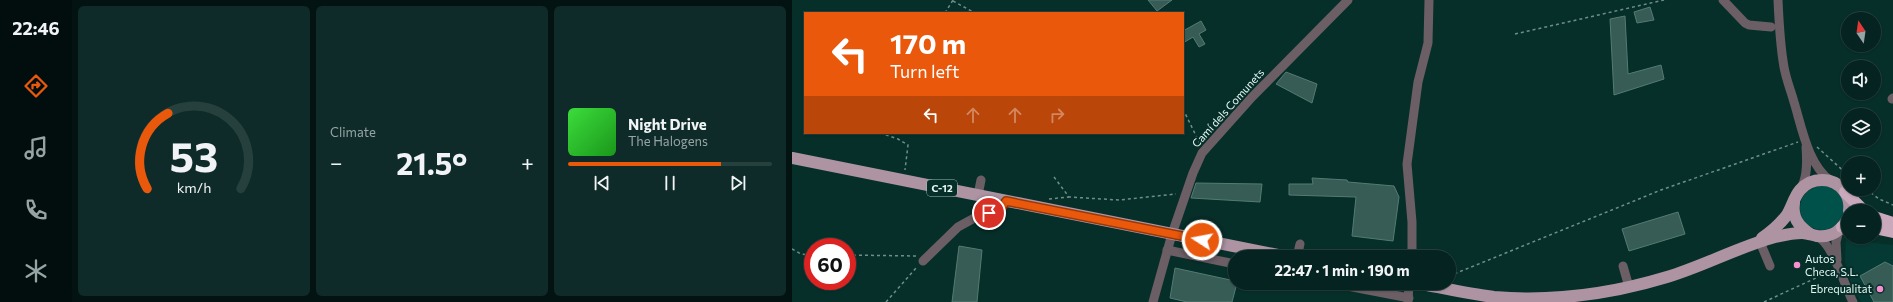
<!DOCTYPE html>
<meta charset="utf-8">
<style>
:root{--surface:#052320;--page:#0e2b29;--text:#f1f3f6;--muted:#97a4a5;--line:#26403e;--accent:#ea580c}
body{margin:0;font-family:Commissioner,sans-serif;background:var(--page);color:var(--text);height:100vh;display:flex;flex-direction:column;font-size:15px;white-space:nowrap}
*{box-sizing:border-box;margin:0}
p{font-size:13px;color:var(--muted)}
.icon{flex:none;width:22px;height:22px;fill:none;stroke:currentColor;stroke-width:2;stroke-linecap:round;stroke-linejoin:round}
.map{position:relative;flex:1;overflow:hidden}
.details{display:flex;flex-direction:column;gap:6px;padding:6px;background:#031312;width:720px}
.details>*{flex:none}
.hud{position:absolute;left:12px;top:12px;width:380px;height:122px;border-radius:0px;box-shadow:0 1px 3px #0004,0 0 0 1px var(--line);background:#ea580c;color:#fff;overflow:hidden}
.needle{width:26px;rotate:347deg}
.buttons{position:absolute;left:1049px;top:12px;display:grid;gap:8px}
.buttons a{display:grid;place-items:center;width:40px;height:40px;border-radius:50%;background:var(--surface);box-shadow:0 1px 3px #0004,0 0 0 1px var(--line);font-size:20px}
.speed{position:absolute;left:12px;top:238px;display:flex;gap:8px;font-size:20px;font-weight:700;text-align:center}
.speed>*{display:grid;place-content:center;width:52px;height:52px;border-radius:50%;background:var(--surface);box-shadow:0 1px 3px #0004,0 0 0 1px var(--line);line-height:1}
.speed .limit{border:6px solid #d22;background:#fff;color:#111}
.pin{position:absolute;display:grid;place-items:center;width:34px;height:34px;color:#fff;margin:-17px;border:2px solid #fff;border-radius:50%;box-shadow:0 1px 4px #0007}
.me{position:absolute;width:44px;margin:-22px;rotate:281deg;stroke-linejoin:round;filter:drop-shadow(0 0 3px #0008)}
.turn{display:flex;align-items:center;gap:14px;height:84px;padding:0 20px;font-size:18px}
.turn .icon{width:52px;height:52px;stroke-width:2.5}
.turn b{display:block;font-size:28px;line-height:34px}
.lanes{display:flex;align-items:center;height:38px;padding:0 20px;background:#0003;justify-content:center;gap:20px;direction:ltr}
.lanes .off{opacity:.35}
.big{font-size:30px;font-weight:700;line-height:1.1}
.details .widget{flex:1;display:flex;flex-direction:column;justify-content:center;gap:6px;min-width:0;padding:0 14px;border-radius:6px;background:var(--page)}
.details .dial{align-items:center;gap:0}
.dial svg{height:104px;overflow:visible;fill:none;stroke:var(--line);stroke-width:7;stroke-linecap:round;text-anchor:middle}
.dial text{fill:var(--text);stroke:none}
.song{display:flex;align-items:center;gap:12px}
.cover{width:48px;height:48px;border-radius:6px;background:linear-gradient(135deg,hsl(120 70% 55%),hsl(120 70% 35%))}
.played{height:4px;border-radius:2px;background:linear-gradient(90deg,var(--accent) 75%,var(--line) 75%)}
.keys{display:flex;justify-content:space-around;direction:ltr}
.heat{display:flex;justify-content:space-between;align-items:center;font-size:22px;direction:ltr}
.details .tiles{flex:1;display:grid;gap:6px;grid-template-columns:repeat(3,1fr)}
.trip{position:absolute;left:436px;top:250px;width:228px;height:40px;border-radius:20px;background:var(--surface);box-shadow:0 1px 3px #0004,0 0 0 1px var(--line);font-weight:700;line-height:40px;text-align:center}
main{display:flex;flex:1;min-height:0}
.tabs{display:flex;flex-direction:column;width:72px;justify-content:space-around;align-items:center;background:#020e0d;color:var(--muted)}
.tabs .icon{width:28px;height:28px}
.tabs .on{color:var(--accent)}
.tabs b{font-size:18px;color:var(--text)}
.map>svg:first-child{display:block}
</style>
<main>
<nav class="tabs">
<b>22:46</b>
<svg class="icon on" aria-label="directions" viewBox="0 0 24 24"><path d="M12 3l9 9-9 9-9-9zM9 14v-3h6M13 9l2 2-2 2"/></svg>
<svg class="icon" aria-label="music" viewBox="0 0 24 24"><path d="M9 18V5l10-2v13"/><circle cx="6" cy="18" r="3"/><circle cx="16" cy="16" r="3"/></svg>
<svg class="icon" aria-label="phone" viewBox="0 0 24 24"><path d="M5 4h4l2 5-3 2q2 4 5 5l2-3 5 2v4C11 20 4 13 5 4z"/></svg>
<svg class="icon" aria-label="climate" viewBox="0 0 24 24"><path d="M12 3v18M4 7l16 10M4 17L20 7"/></svg>
</nav>
<section class="details">
<div class="tiles">
<div class="widget dial"><svg viewBox="0 0 100 80">
<path d="M14 69A42 42 0 1 1 86 69"/>
<path d="M14 69A42 42 0 0 1 30 11" stroke="#ea580c"/>
<text x="50" y="56" font-size="32" font-weight="700">53</text>
<text x="50" y="72" font-size="11">km/h</text>
</svg></div>
<div class="widget"><p>Climate</p>
<div class="heat"><a>−</a><b class="big">21.5°</b><a>+</a></div>
</div>
<div class="widget">
<div class="song"><i class="cover"></i><div><b>Night Drive</b><p>The Halogens</p></div></div>
<div class="played"></div>
<div class="keys"><svg class="icon" aria-label="previous" viewBox="0 0 24 24"><path d="M18 5L8 12l10 7zM5 5v14"/></svg><svg class="icon" aria-label="pause" viewBox="0 0 24 24"><path d="M8 5v14M16 5v14"/></svg><svg class="icon" aria-label="next" viewBox="0 0 24 24"><path d="M6 5l10 7-10 7zM19 5v14"/></svg></div>
</div>
</div>
</section>
<div class="map">
<svg width="1101" height="302" viewBox="0 0 1101 302">
<rect width="100%" height="100%" fill="#072f2a"/>
<polygon fill="#053a34" points="1054,240 1101,245 1101,302 1069,302 1059,283 1053,262"/>
<circle fill="#005149" cx="1030" cy="208" r="22"/>
<g fill="#375c56" stroke="#547a73">
<polygon points="356,0 380,0 365,11"/>
<polygon points="858,7 862,20 845,23 842,12"/>
<polygon points="833,16 836,74 869,65 872,79 822,95 818,19"/>
<polygon points="409,21 414,30 407,34 413,44 407,47 401,37 391,43 391,31"/>
<polygon points="494,72 525,84 520,103 484,84"/>
<polygon points="520,178 555,180 556,182 602,186 607,197 601,241 560,236 564,197 497,195 497,184 521,184"/>
<polygon points="404,183 470,184 468,202 399,198"/>
<polygon points="886,212 893,234 837,251 830,229"/>
<polygon points="167,246 190,250 185,302 160,302"/>
<polygon points="1093,262 1101,266 1101,302 1082,302 1068,276"/>
<polygon points="383,268 443,281 443,283 445,283 440,302 395,302 378,298"/>
</g>
<g fill="none" stroke-linecap="round" stroke-linejoin="round">
<g stroke="#6f8e8a" stroke-width="1.5" stroke-dasharray="3 3" stroke-linecap="butt">
<polyline points="161,1 183,13"/>
<polyline points="153,13 161,0"/>
<polyline points="723,34 872,0"/>
<polyline points="391,109 408,144"/>
<polyline points="88,133 106,139 116,145 113,170"/>
<polyline points="1025,147 1056,175"/>
<polyline points="262,177 277,197 327,200 384,194"/>
<polyline points="1074,189 1087,199 1101,205"/>
<polyline points="257,199 277,197"/>
<polyline points="0,249 9,254 21,255"/>
<polyline points="55,255 125,256"/>
<polyline points="657,276 869,190 1006,142"/>
<polyline points="94,302 125,267"/>
<polyline points="972,302 1039,271"/>
</g>
<g stroke="#6b5e65" stroke-width="9">
<polyline points="931,0 953,23 957,25 979,27"/>
<path d="M 986,0 C 987,22 988,45 992,67 C 994,79 999,91 1002,102 C 1010,128 1016,165 1039,181"/>
<polyline points="1100,99 1101,98"/>
<path d="M 1008,189 C 1016,179 1015,160 1014,147"/>
<polyline points="186,195 189,180"/>
<path d="M 1024,236 C 1040,241 1053,287 1061,302"/>
<polyline points="968,242 978,266"/>
<polyline points="375,250 443,264"/>
<polyline points="505,257 508,244"/>
<polyline points="620,257 620,222 615,164 626,82 636,43 637,0"/>
<polyline points="1045,260 1044,242 1047,230"/>
<polyline points="131,261 166,227 186,216 208,210 213,201"/>
<polyline points="831,266 837,287"/>
<polyline points="540,283 617,298"/>
<polyline points="361,302 380,234 401,173 410,153 460,97 556,0"/>
<polyline points="616,302 617,283"/>
</g>
<g stroke="#ae94a3" stroke-width="12">
<polyline points="0,158 496,257"/>
<path d="M 1002,203 C 1000,217 1006,226 1018,234"/>
<path d="M 970,238 C 979,232 988,224 995,215 C 1000,207 1002,197 1008,190 C 1019,177 1041,176 1052,191 C 1056,196 1058,204 1057,211"/>
<path d="M 625,283 C 651,288 676,294 702,297 C 762,302 819,294 875,277 C 912,266 946,247 983,237 C 992,235 1001,233 1010,233 C 1015,233 1020,235 1025,236 C 1039,238 1050,230 1056,218"/>
</g>
<g stroke="#c9a9bb" stroke-width="12">
<polyline points="1053,192 1072,211"/>
<polyline points="1082,217 1101,223"/>
<polyline points="1050,227 1056,228"/>
<polyline points="1082,228 1101,232"/>
</g>
</g>
<g fill="none" stroke-linecap="round" stroke-linejoin="round">
<g stroke="#983908" stroke-width="10">
<polyline id="route" points="197,213 208,210 214,201 410,240"/>
</g>
<use href="#route" stroke="#ea580c" stroke-width="7"/>
</g>
<g fill="#f690cf" stroke="#072f2a" stroke-width="1.5">
<circle cx="1005" cy="265" r="4"/>
<circle cx="1088" cy="289" r="4"/>
</g>
<g text-anchor="middle" stroke-width="4" stroke-linejoin="round" paint-order="stroke">
<rect fill="#072f2a" stroke="#a1bcb7" stroke-width="1" x="135" y="180" width="30" height="16" rx="3"/>
<g font-size="10" font-weight="bold" fill="#e3f8f4">
<text x="150" y="192">C-12</text>
</g>
<g font-size="11" fill="#e3f8f4" stroke="#072f2a">
<text transform="translate(436 108) rotate(-48)" y="4">Camí dels Comunets</text>
</g>
<g font-size="11" fill="#e3f8f4" stroke="#072f2a" text-anchor="start">
<text x="1013" y="263">Autos<tspan x="1013" dy="13">Checa, S.L.</tspan></text>
<text x="1080" y="293" text-anchor="end">Ebrequalitat</text>
</g>
</g>
</svg>
<div class="buttons">
<a><svg class="needle" viewBox="-14 -14 28 28"><path d="M0-13l5 13h-10z" fill="#e53935"/><path d="M0 13l5-13h-10z" fill="#97a4a5"/></svg></a>
<a><svg class="icon" aria-label="sound" viewBox="0 0 24 24"><path d="M4 9h4l5-4v14l-5-4H4zM17 9q2 3 0 6"/></svg></a>
<a><svg class="icon" aria-label="layers" viewBox="0 0 24 24"><path d="M12 4l9 5-9 5-9-5zM3 14l9 5 9-5"/></svg></a>
<a>+</a>
<a>−</a>
</div>
<div class="speed"><div class="limit">60</div></div>
<div class="pin" style="left:197px;top:213px;background:#d93025"><svg class="icon" aria-label="arrive" viewBox="0 0 24 24"><path d="M6 21V4h12l-3 4 3 4H6"/></svg></div>
<svg class="me" style="left:410px;top:240px" viewBox="-20 -20 40 40"><circle r="17" fill="#ea580c" stroke="#fff" stroke-width="3"/><path d="M0-11L8 9 0 5-8 9z" fill="#fff"/></svg>
<div class="trip">22:47 · 1 min · 190 m</div>
<div class="hud">
<div class="turn"><svg class="icon" aria-label="left" viewBox="0 0 24 24"><path d="M17 20v-9H6M10 6l-5 5 5 5"/></svg><div><b>170 m</b>Turn left</div></div>
<div class="lanes"><svg class="icon" aria-label="left" viewBox="0 0 24 24"><path d="M17 20v-9H6M10 6l-5 5 5 5"/></svg><svg class="icon off" aria-label="ahead" viewBox="0 0 24 24"><path d="M12 20V5M6 11l6-6 6 6"/></svg><svg class="icon off" aria-label="ahead" viewBox="0 0 24 24"><path d="M12 20V5M6 11l6-6 6 6"/></svg><svg class="icon off" aria-label="right" viewBox="0 0 24 24"><path d="M7 20v-9h11M14 6l5 5-5 5"/></svg></div>
</div>
</div>
</main>
